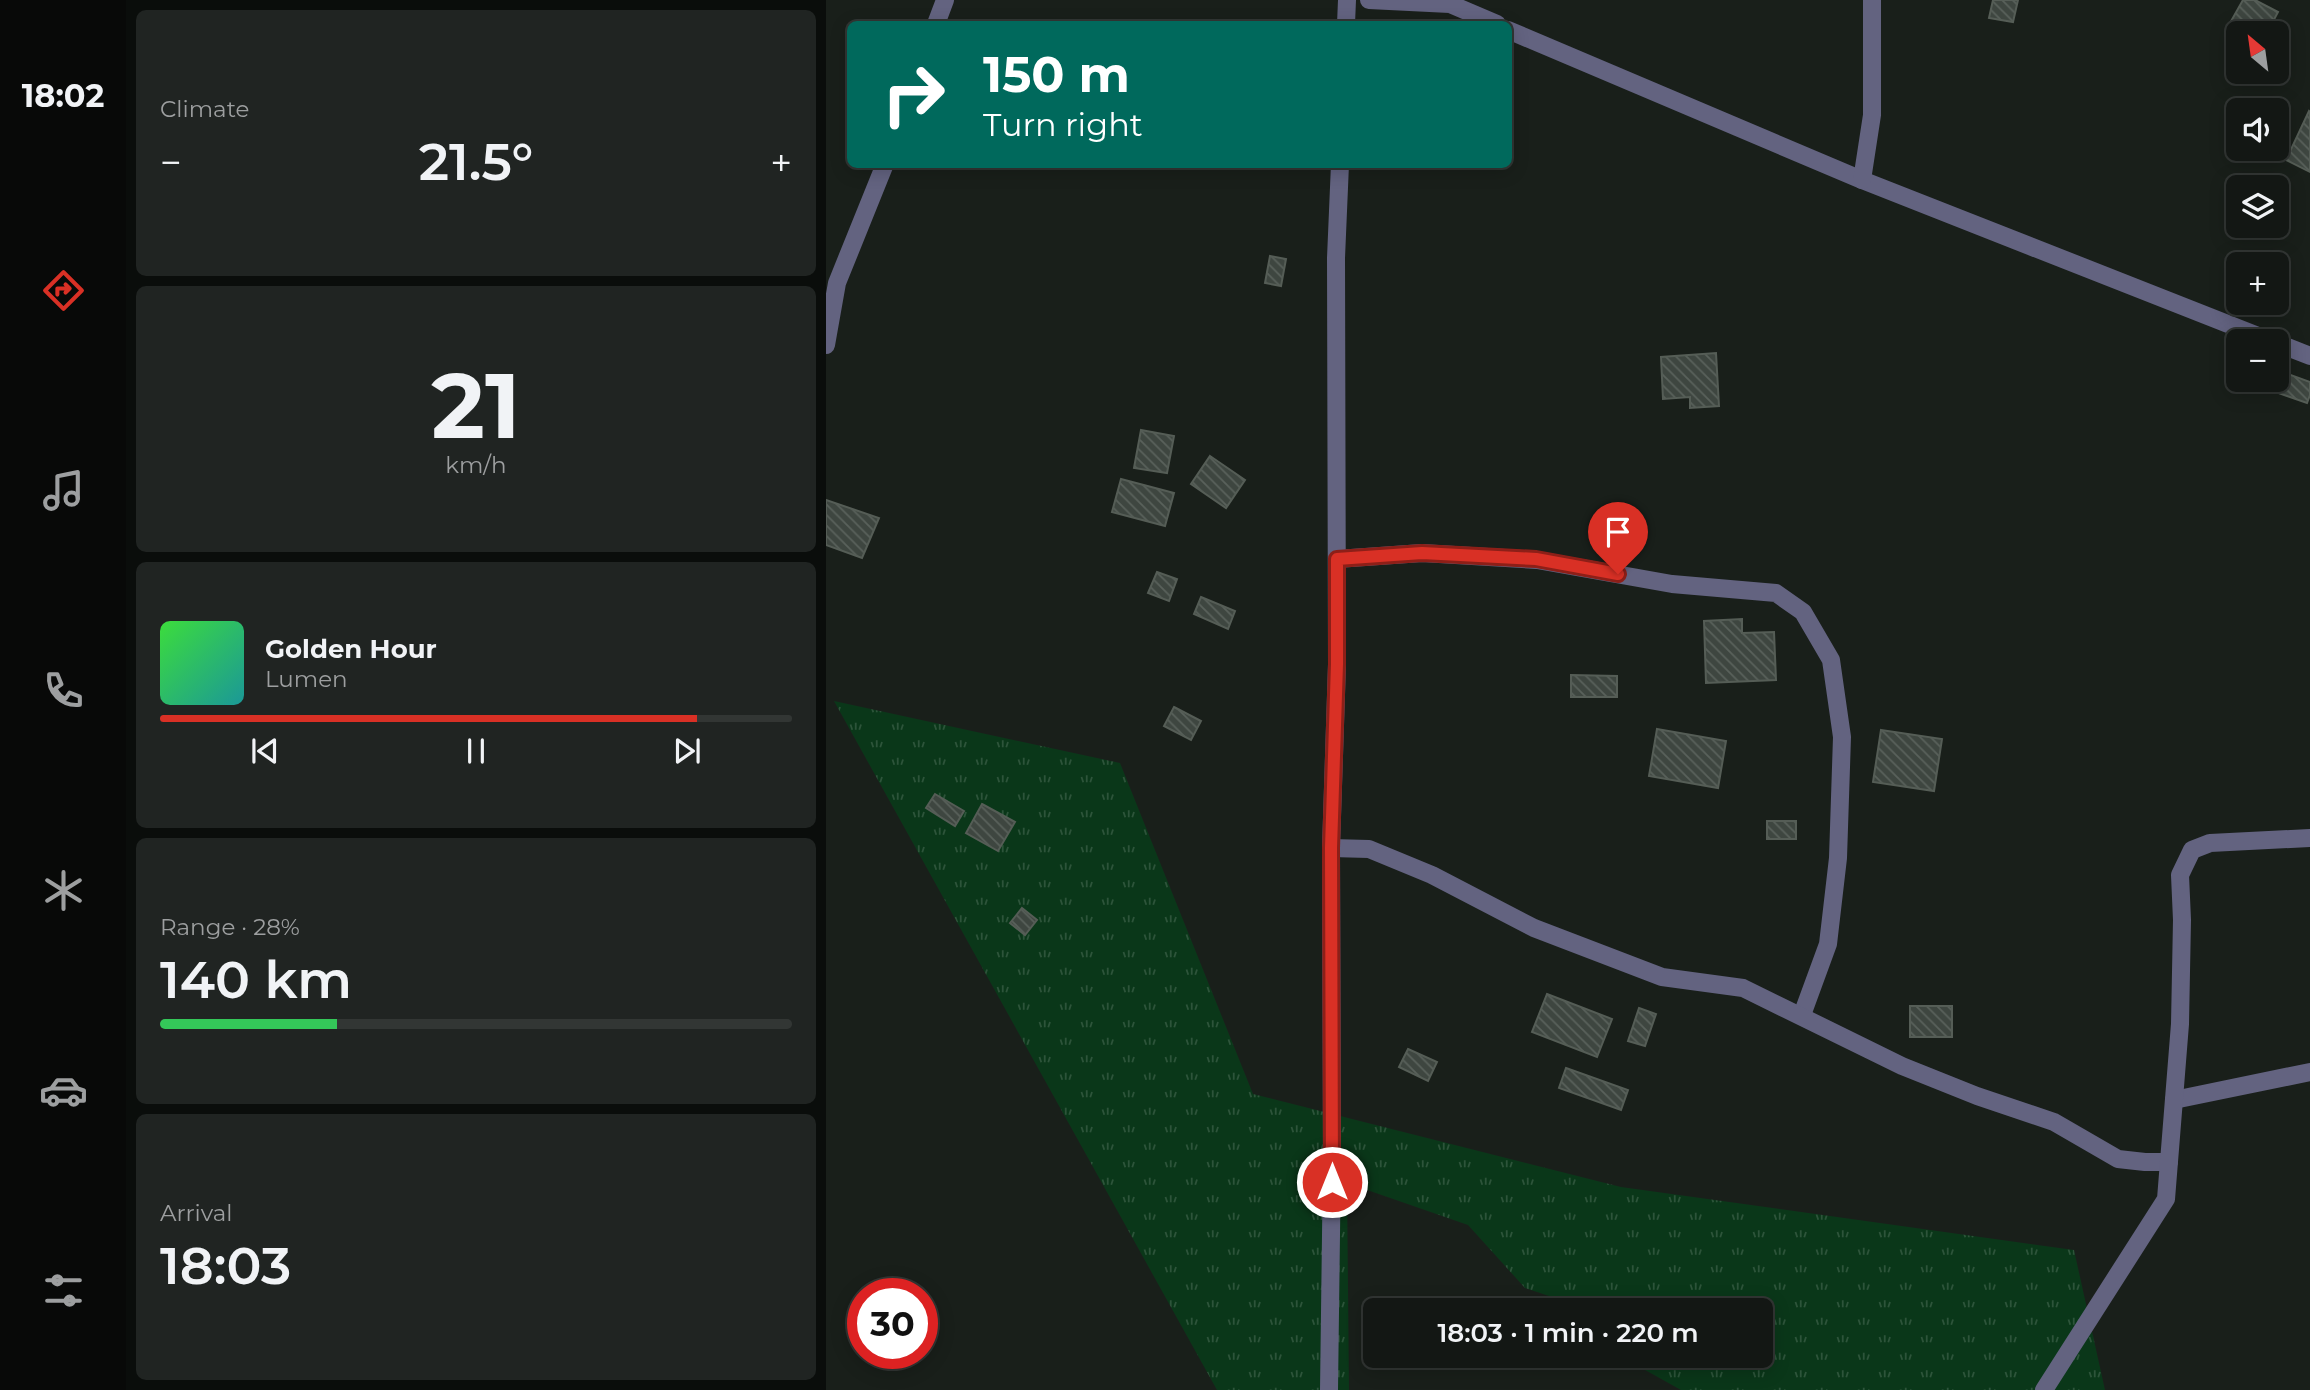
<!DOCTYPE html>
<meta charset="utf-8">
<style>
:root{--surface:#131714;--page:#202422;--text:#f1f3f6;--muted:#9d9fa0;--line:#323634;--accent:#d93025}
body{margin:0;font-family:Montserrat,sans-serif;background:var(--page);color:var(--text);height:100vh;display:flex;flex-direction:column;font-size:26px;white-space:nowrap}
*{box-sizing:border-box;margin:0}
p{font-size:23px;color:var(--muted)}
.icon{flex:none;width:38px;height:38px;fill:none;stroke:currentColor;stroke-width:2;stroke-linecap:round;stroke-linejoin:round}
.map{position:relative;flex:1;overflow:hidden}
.details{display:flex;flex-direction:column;gap:10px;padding:10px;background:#0a0d0b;width:700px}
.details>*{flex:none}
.hud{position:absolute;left:21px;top:21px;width:665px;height:147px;border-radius:10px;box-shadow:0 4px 18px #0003,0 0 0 2px var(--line);background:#00695c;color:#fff;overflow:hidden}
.needle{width:46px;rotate:331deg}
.tools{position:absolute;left:1400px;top:21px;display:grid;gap:14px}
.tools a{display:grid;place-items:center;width:63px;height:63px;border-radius:10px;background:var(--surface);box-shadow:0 4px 18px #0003,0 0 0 2px var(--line);font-size:35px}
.speed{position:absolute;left:21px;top:1278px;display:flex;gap:14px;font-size:35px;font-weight:700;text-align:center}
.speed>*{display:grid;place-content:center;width:91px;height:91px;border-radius:50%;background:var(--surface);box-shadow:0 4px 18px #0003,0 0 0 2px var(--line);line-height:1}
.speed .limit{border:10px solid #d22;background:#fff;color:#111}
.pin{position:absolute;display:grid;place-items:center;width:60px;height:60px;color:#fff;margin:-72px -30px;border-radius:50% 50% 50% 0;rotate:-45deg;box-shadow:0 0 7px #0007}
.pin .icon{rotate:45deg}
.me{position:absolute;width:77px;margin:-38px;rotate:0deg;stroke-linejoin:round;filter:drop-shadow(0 0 5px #0008)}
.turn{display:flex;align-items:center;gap:24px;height:147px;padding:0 21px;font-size:32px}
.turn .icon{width:91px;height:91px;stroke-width:2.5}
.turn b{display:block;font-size:49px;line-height:60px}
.big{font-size:52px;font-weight:600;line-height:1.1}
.details .widget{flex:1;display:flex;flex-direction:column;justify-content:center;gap:10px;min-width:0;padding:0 24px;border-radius:10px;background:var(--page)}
.details .dial{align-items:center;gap:0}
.dial b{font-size:91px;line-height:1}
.song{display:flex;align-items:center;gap:21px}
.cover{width:84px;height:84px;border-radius:10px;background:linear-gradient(135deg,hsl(120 70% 55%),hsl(180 70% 35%))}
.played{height:7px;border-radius:4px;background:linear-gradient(90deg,var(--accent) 85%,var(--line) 85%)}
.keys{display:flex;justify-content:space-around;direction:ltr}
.heat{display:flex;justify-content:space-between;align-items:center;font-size:38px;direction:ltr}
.charge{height:10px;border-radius:5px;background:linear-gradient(90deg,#34c759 28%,var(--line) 0)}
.trip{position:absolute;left:537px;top:1298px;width:410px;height:70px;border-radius:10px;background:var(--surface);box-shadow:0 4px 18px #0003,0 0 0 2px var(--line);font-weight:600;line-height:70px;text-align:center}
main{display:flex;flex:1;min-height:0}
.menu{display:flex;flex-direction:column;width:126px;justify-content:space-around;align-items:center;background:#080908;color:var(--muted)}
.menu .icon{width:49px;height:49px}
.menu .current{color:var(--accent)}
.menu b{font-size:32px;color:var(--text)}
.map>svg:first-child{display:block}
</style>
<main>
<nav class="menu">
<b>18:02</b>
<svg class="icon current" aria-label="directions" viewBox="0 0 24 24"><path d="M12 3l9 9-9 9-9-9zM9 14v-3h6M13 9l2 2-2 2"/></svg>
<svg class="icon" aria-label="music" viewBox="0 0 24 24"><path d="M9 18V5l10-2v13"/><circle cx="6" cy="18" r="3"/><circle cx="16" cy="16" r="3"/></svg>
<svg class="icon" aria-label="phone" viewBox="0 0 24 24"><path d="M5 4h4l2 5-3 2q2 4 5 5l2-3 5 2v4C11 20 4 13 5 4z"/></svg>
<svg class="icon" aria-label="climate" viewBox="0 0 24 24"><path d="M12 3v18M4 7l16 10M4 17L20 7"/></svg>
<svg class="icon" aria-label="car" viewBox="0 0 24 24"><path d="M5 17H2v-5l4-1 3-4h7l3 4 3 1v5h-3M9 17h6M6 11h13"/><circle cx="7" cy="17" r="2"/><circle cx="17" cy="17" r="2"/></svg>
<svg class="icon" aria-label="filters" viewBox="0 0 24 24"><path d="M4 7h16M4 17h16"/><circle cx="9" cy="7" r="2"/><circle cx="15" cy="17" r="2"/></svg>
</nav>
<section class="details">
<div class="widget"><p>Climate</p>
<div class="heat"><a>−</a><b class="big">21.5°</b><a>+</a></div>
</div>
<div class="widget dial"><b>21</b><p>km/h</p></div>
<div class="widget">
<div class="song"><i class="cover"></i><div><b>Golden Hour</b><p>Lumen</p></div></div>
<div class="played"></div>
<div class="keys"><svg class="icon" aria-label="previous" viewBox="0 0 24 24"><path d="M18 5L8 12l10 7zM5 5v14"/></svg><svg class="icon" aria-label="pause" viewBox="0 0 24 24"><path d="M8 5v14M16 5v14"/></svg><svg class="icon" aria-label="next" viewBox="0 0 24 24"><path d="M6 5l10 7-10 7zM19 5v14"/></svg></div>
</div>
<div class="widget"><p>Range · 28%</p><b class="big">140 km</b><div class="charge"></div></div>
<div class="widget"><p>Arrival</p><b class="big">18:03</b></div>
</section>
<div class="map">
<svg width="1484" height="1390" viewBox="0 0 1484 1390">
<defs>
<pattern id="grass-tufts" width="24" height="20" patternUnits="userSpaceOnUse" patternTransform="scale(1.75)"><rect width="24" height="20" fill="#0a3719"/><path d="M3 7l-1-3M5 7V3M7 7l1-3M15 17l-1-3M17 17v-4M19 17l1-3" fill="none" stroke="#2d543a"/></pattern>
<pattern id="building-back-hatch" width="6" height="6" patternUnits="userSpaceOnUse" patternTransform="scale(1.75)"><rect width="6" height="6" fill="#3e4640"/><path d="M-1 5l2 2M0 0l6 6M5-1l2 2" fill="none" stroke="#59615b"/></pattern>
</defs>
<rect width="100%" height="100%" fill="#191f1a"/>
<polygon fill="url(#grass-tufts)" points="8,701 294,763 427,1094 795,1187 1248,1250 1279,1390 855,1390 794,1356 934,1356 934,1311 751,1311 732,1299 699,1288 642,1225 521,1183 523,1390 391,1390"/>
<g fill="url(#building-back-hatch)" stroke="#555d56" stroke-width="2">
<polygon points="1167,0 1192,0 1187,22 1163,18"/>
<polygon points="1417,0 1429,0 1452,12 1441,33 1425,33 1404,23"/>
<polygon points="1483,111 1484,112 1484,172 1460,160"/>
<polygon points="444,256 460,259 455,286 439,283"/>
<polygon points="890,353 893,406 864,408 864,397 837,399 835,357"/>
<polygon points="1451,370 1484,382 1484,395 1481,403 1444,390 1448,380 1451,380"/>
<polygon points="315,430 348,436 341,473 308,468"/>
<polygon points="384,456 419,480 400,508 365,484"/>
<polygon points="295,479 348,493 339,526 286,512"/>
<polygon points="0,500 53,518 36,558 0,545"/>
<polygon points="331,572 351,579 343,601 322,593"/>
<polygon points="375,597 409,611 402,629 368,614"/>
<polygon points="916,619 916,633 948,632 950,680 880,683 878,621"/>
<polygon points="745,675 791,676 791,697 745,697"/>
<polygon points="348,707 375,721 365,740 338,726"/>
<polygon points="831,729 900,741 892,788 823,776"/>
<polygon points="1055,730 1116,739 1108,791 1047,782"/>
<polygon points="109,794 138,811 129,826 100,808"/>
<polygon points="156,804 189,822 172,851 140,833"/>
<rect x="941" y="821" width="29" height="18"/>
<polygon points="196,908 211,920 199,935 184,923"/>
<polygon points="721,994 786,1019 771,1057 706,1032"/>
<rect x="1084" y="1006" width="42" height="31"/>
<polygon points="813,1008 830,1014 819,1046 802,1041"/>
<polygon points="582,1049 611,1062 602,1081 573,1067"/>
<polygon points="740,1068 802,1090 795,1110 733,1088"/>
</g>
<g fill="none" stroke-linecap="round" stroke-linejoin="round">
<g stroke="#636380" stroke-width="18">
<polyline points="543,0 624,4 671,24"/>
<polyline points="110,24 119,0"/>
<polyline points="520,24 521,0"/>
<polyline points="682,30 1036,180 1445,341"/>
<polyline points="1036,180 1046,115 1046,0"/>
<polyline points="1451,343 1484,356"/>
<polyline points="0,345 11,283 59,164"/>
<polyline points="511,559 596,553 711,560 846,584 950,593 977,612 1005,660 1016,737 1012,858 1002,944 976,1015"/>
<polyline points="505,848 543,849 606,875 708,928 836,977 917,988 1076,1066 1151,1096 1228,1122 1292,1159 1319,1162 1343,1162"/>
<polyline points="1348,1100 1484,1072"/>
<polyline points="503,1390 506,1157 505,848 511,664 510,258 514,164"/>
<polyline points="1218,1390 1340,1199 1354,1024 1356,920 1354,875 1366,850 1384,843 1484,838"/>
</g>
</g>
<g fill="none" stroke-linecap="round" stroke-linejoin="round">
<g stroke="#8d1f18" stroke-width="18">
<polyline id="route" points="506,1182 505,848 511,664 511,559 596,553 710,559 792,574"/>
</g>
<use href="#route" stroke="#d93025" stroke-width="12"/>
</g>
</svg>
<div class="tools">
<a><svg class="needle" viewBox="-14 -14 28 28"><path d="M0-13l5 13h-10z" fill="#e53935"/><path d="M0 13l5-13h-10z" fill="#9d9fa0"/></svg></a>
<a><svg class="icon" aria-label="sound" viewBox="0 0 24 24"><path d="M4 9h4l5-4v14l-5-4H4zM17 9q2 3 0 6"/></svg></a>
<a><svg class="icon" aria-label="layers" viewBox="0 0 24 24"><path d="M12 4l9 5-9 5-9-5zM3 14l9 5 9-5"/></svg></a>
<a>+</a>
<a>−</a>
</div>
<div class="speed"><div class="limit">30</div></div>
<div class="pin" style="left:792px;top:574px;background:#d93025"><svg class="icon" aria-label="arrive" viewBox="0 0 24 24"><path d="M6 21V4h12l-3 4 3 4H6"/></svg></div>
<svg class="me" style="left:506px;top:1182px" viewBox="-20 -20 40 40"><circle r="17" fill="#d93025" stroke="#fff" stroke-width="3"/><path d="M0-11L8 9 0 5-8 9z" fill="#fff"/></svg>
<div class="trip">18:03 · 1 min · 220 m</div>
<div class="hud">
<div class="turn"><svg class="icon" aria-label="right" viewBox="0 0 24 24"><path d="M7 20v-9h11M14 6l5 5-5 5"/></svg><div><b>150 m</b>Turn right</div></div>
</div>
</div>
</main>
